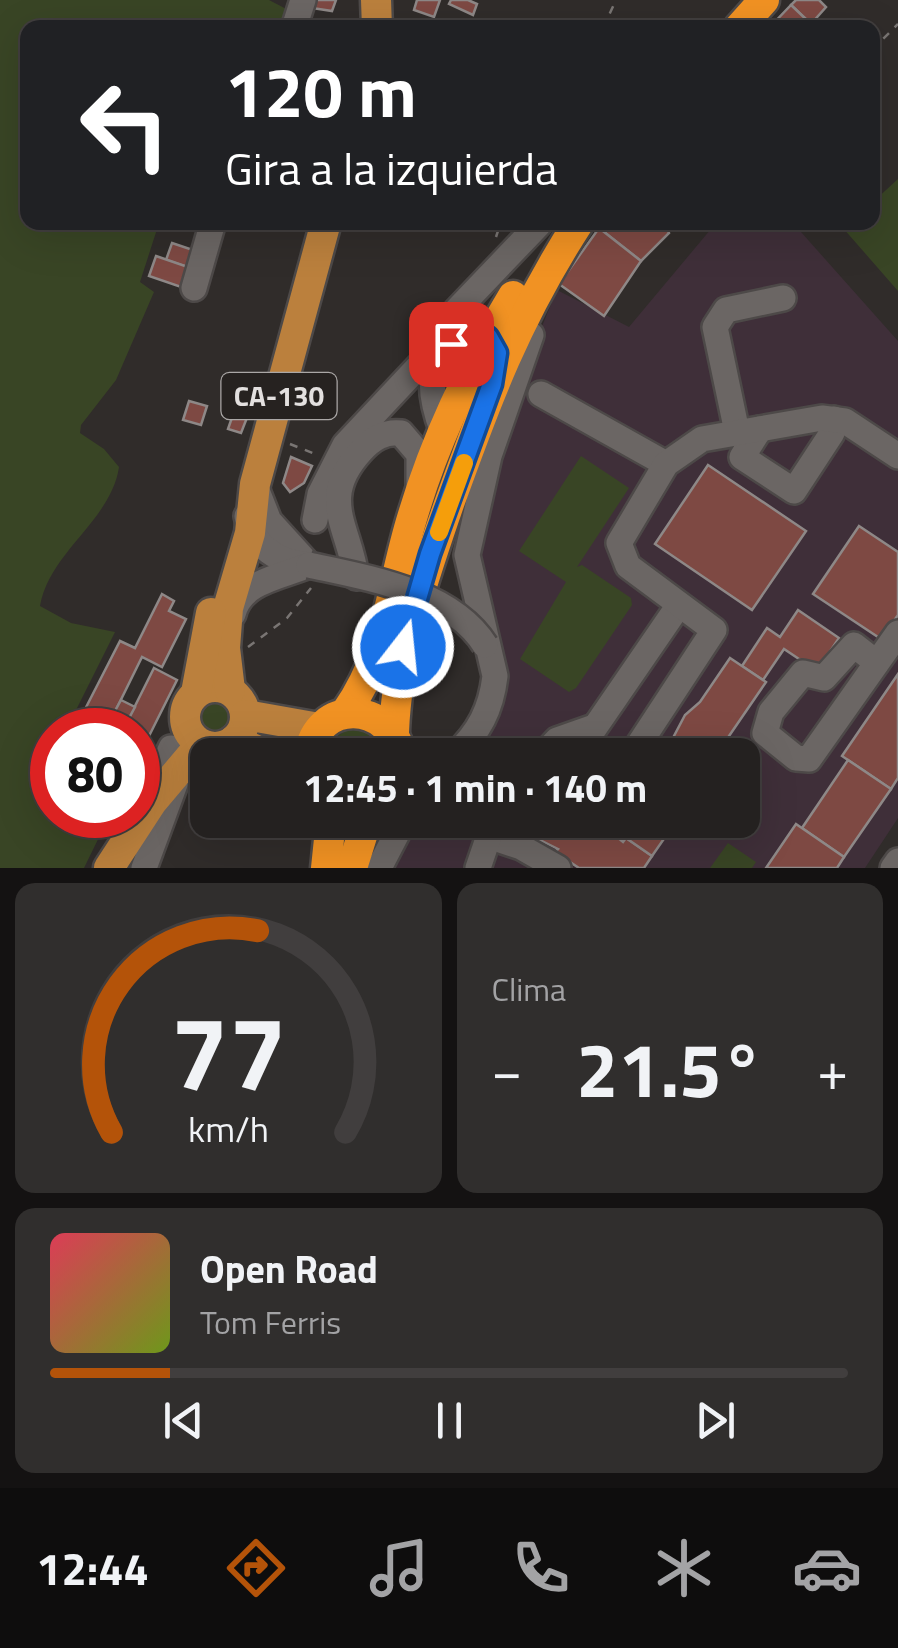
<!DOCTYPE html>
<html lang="es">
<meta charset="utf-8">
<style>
:root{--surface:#242120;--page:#302e2d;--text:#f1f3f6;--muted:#a3a3a5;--line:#413e3e;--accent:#b45309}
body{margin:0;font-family:"Titillium Web",sans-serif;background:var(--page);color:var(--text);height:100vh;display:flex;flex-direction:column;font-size:38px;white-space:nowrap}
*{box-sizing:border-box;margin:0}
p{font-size:32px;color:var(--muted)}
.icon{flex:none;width:55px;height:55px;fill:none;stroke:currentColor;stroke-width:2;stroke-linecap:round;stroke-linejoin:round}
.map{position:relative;height:868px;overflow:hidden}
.drawer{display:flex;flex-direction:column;gap:15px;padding:15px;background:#141212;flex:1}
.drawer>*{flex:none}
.guide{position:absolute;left:20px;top:20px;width:860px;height:210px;border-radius:20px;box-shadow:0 10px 40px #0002,0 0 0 2px var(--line);background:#202124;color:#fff;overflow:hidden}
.speed{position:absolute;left:30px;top:708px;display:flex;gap:20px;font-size:50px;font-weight:700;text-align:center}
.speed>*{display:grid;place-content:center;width:130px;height:130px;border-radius:50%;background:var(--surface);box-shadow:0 10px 40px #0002,0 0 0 2px var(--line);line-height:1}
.speed .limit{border:15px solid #d22;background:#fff;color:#111}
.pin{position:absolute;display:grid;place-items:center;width:85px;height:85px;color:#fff;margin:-42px;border-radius:20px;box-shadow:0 5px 15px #0006}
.me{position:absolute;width:110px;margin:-55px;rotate:16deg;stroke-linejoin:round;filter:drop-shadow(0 0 8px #0008)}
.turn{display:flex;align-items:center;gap:35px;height:210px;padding:0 40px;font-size:45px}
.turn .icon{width:130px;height:130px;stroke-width:2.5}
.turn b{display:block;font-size:70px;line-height:85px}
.big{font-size:75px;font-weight:700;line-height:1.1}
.drawer .tile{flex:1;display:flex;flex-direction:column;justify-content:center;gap:15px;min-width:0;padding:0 35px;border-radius:20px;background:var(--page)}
.drawer .dial{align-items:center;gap:0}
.dial svg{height:260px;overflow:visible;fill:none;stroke:var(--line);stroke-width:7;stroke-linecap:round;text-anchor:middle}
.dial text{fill:var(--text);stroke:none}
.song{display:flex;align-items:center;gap:30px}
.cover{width:120px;height:120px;border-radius:15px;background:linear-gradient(135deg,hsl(350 70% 55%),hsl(80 70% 35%))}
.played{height:10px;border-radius:5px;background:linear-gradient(90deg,var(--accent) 15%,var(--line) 15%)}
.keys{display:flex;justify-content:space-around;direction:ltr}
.heat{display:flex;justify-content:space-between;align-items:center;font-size:55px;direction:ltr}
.drawer .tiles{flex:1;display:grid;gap:15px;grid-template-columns:1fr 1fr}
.tile:last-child{grid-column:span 2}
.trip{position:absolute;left:190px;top:738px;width:570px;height:100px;border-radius:20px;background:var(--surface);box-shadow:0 10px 40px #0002,0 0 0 2px var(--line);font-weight:700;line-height:100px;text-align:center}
.menu{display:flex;height:160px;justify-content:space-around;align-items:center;background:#0e0d0d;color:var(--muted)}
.menu .icon{width:70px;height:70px}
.menu .active{color:var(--accent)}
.menu b{font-size:45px;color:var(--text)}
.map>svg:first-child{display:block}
</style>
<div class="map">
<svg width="898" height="868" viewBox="0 0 898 868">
<rect width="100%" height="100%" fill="#302c2a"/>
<polygon fill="#3f2f39" points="716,223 793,223 898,341 898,818 865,868 394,868 416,820 742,820 742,755 475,755 500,716 508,685 476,555 518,384 557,290 629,327"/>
<g fill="#394525">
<path d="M 0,0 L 269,0 L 292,12 L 286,27 L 28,28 L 28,222 L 159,223 L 140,282 L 154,292 L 116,380 L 81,425 L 80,433 L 104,449 L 119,467 C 111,521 50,551 40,606 L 71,623 L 115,632 L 72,718 L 90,730 L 52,730 L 52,815 L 89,815 L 105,825 L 84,868 L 0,868 Z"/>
<polygon points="898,179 898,291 843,228 849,223 872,222 873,202"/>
<polygon points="581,456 629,488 577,567 582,565 631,598 632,605 576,688 569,692 520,659 566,582 519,551"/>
<circle cx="216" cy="718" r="14"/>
<polygon points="350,728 372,734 384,755 325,755 331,740"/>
<polygon points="728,843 756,862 752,868 710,868"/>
</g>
<g fill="#7e4943" stroke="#8e8887" stroke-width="2.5">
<polygon points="313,0 336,0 332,11 312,8"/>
<polygon points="417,0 440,0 434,17 414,10"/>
<polygon points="451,0 468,0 477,4 473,15 449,4"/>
<polygon points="796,0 819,0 826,7 811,24 791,5"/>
<polygon points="791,5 811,24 816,28 769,28"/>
<polygon points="663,222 669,233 641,261 599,228 602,222"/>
<polygon points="599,228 641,261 604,316 559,284"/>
<polygon points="172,243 193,250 187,267 166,260"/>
<polygon points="156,256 188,267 181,287 149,276"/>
<polygon points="246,377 261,382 241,433 228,429"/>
<polygon points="189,401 207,406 201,425 183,420"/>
<polygon points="291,457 312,466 304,483 290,492 283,483"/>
<polygon points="708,465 806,531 752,610 655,544"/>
<polygon points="859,526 898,552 898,615 881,639 813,594"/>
<polygon points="162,594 174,601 169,611 186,619 162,667 142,657 106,730 80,719 120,641 135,648"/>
<polygon points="798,610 839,638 817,671 784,649 763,680 742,666 767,628 780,637"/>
<polygon points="730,658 766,682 716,755 664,755 685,715 700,702"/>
<polygon points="154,668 177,680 139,756 138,730 123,730"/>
<polygon points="898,674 898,778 891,789 842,756"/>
<polygon points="121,700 135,707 129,718 115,711"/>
<polygon points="848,760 891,789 844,857 802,828"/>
<polygon points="540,820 596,820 612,834 616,829 620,832 617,837 623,842 626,838 652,856 644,868 579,868 555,852 558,849 530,835"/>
<polygon points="638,820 677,820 652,856 626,838"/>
<polygon points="796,824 844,857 837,868 766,868"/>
</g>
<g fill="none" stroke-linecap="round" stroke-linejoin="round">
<g stroke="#4d4948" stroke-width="30">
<g id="minor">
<polyline points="294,28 303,0"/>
<polyline points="194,288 213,222"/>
<polyline points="541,394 666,464"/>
<polyline points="760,429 742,457 794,491 832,433 834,419"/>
<path d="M 443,432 C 425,385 424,335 488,337 L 496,350"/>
<polyline points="737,432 715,327 726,310 783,298"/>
<polyline points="256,488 269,521 309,565"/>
<path d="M 247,516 C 253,547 279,563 309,565"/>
<polyline points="315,520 320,494 345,445 419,366 445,348 456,311 539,224"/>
<path d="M 356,577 C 350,528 317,499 361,451 C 372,439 384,431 401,433 L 419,454 L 419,486"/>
<path d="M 233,614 C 241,581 281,577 309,565"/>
<polyline points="877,663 854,645 824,678 803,673 771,712 765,733 796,758 809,759 898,633"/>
<path d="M 455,755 C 479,732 491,710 495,676 L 467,555 L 489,456 L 531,335"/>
<polyline points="543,755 557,740 594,727"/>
<polyline points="576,755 679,605"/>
<polyline points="632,755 714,630 628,566 619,543 666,464 702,439 822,418 845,421 898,456"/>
<polyline points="153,789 171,748"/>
<polyline points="488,836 521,847 558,868"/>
<polyline points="144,868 175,784"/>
<polyline points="379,868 404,820"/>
<polyline points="478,868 494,821"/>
<polyline points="893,868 898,861"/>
</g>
</g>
<g stroke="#4d4948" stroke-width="35">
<g id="major">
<polyline points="376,0 377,28"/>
<circle cx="215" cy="717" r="30"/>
<polyline points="230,690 225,648 228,608 250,533 255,484 326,222"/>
<polyline points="196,693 211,613"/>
<polyline points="245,715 319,728"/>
<polyline points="234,740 267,755"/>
<polyline points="109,868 152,802 201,744"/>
</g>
</g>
<g stroke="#4d4948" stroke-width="35">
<g id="highway">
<polyline points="739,28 764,0"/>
<path d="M 346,712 C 388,653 391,586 412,518 C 435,440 471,365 513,296"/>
<path d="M 394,732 C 397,652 423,580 449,504 C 487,398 517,318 579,222"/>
<path d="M 309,755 C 317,698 390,701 401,755"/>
<polyline points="326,868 331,820"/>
<polyline points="352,868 367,820"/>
</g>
</g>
<g stroke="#797573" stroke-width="2.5" stroke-dasharray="8 8" stroke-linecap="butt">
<polyline points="603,28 616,0"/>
<polyline points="872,50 898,24"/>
<polyline points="496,237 501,222"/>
<polyline points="290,444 315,454"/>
<polyline points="248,647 287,618 311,588"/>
</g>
<use href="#minor" stroke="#6b6664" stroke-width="25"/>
<use href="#major" stroke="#bb803d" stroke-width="30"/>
<use href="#highway" stroke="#f19223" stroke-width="30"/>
<g stroke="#4d4948" stroke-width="30" stroke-linecap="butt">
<path id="minor-bridge" d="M 309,565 C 368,578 451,591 485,645"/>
</g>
<use href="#minor-bridge" stroke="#6b6664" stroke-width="25"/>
</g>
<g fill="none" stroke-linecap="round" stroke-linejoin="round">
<g stroke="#114b97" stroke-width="25">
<polyline id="route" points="403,647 430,554 492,384 497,353 488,337 466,336 451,344"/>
</g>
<use href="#route" stroke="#1a73e8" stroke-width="18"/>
<polyline stroke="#f59e0b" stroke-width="18" points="439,532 464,463"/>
</g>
<g text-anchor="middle" stroke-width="10" stroke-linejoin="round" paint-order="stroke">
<rect fill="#262220" stroke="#aaa7a6" stroke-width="2.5" x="221.5" y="373" width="115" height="46" rx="8"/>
<g font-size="28" font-weight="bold" fill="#e3e0df">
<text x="279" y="406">CA-130</text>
</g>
</g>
</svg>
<div class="speed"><div class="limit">80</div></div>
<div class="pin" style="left:451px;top:344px;background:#d93025"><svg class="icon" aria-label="arrive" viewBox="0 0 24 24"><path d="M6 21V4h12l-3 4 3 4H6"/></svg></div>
<svg class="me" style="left:403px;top:647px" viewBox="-20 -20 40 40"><circle r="17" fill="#1a73e8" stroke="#fff" stroke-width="3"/><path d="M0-11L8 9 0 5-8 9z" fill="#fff"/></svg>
<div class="trip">12:45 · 1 min · 140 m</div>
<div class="guide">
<div class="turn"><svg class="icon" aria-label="left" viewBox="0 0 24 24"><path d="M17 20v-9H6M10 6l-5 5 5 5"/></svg><div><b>120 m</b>Gira a la izquierda</div></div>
</div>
</div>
<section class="drawer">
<div class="tiles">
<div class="tile dial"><svg viewBox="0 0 100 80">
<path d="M14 69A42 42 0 1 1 86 69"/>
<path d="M14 69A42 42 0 0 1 59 7" stroke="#b45309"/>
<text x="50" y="56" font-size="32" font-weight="700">77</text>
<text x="50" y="72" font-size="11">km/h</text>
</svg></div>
<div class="tile"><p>Clima</p>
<div class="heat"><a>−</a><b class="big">21.5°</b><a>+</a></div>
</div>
<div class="tile">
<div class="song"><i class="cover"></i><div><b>Open Road</b><p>Tom Ferris</p></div></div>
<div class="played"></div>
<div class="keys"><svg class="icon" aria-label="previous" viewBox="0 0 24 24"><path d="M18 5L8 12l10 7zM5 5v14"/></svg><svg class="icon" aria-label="pause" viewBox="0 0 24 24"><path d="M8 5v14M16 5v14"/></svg><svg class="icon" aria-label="next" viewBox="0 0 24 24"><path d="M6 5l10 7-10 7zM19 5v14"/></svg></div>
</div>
</div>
</section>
<nav class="menu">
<b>12:44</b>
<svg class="icon active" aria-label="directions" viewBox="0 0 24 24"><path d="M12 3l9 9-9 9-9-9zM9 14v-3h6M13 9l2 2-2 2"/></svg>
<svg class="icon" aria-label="music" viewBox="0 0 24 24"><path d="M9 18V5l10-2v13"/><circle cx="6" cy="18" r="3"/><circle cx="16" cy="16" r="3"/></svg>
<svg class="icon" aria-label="phone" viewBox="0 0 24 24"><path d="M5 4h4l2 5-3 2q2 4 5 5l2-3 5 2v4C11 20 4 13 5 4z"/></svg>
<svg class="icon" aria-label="climate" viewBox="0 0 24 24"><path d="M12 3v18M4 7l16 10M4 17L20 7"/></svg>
<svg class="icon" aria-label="car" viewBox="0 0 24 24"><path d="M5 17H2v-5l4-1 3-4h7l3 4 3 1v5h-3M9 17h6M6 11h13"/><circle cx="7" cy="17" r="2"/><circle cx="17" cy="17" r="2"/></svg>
</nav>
